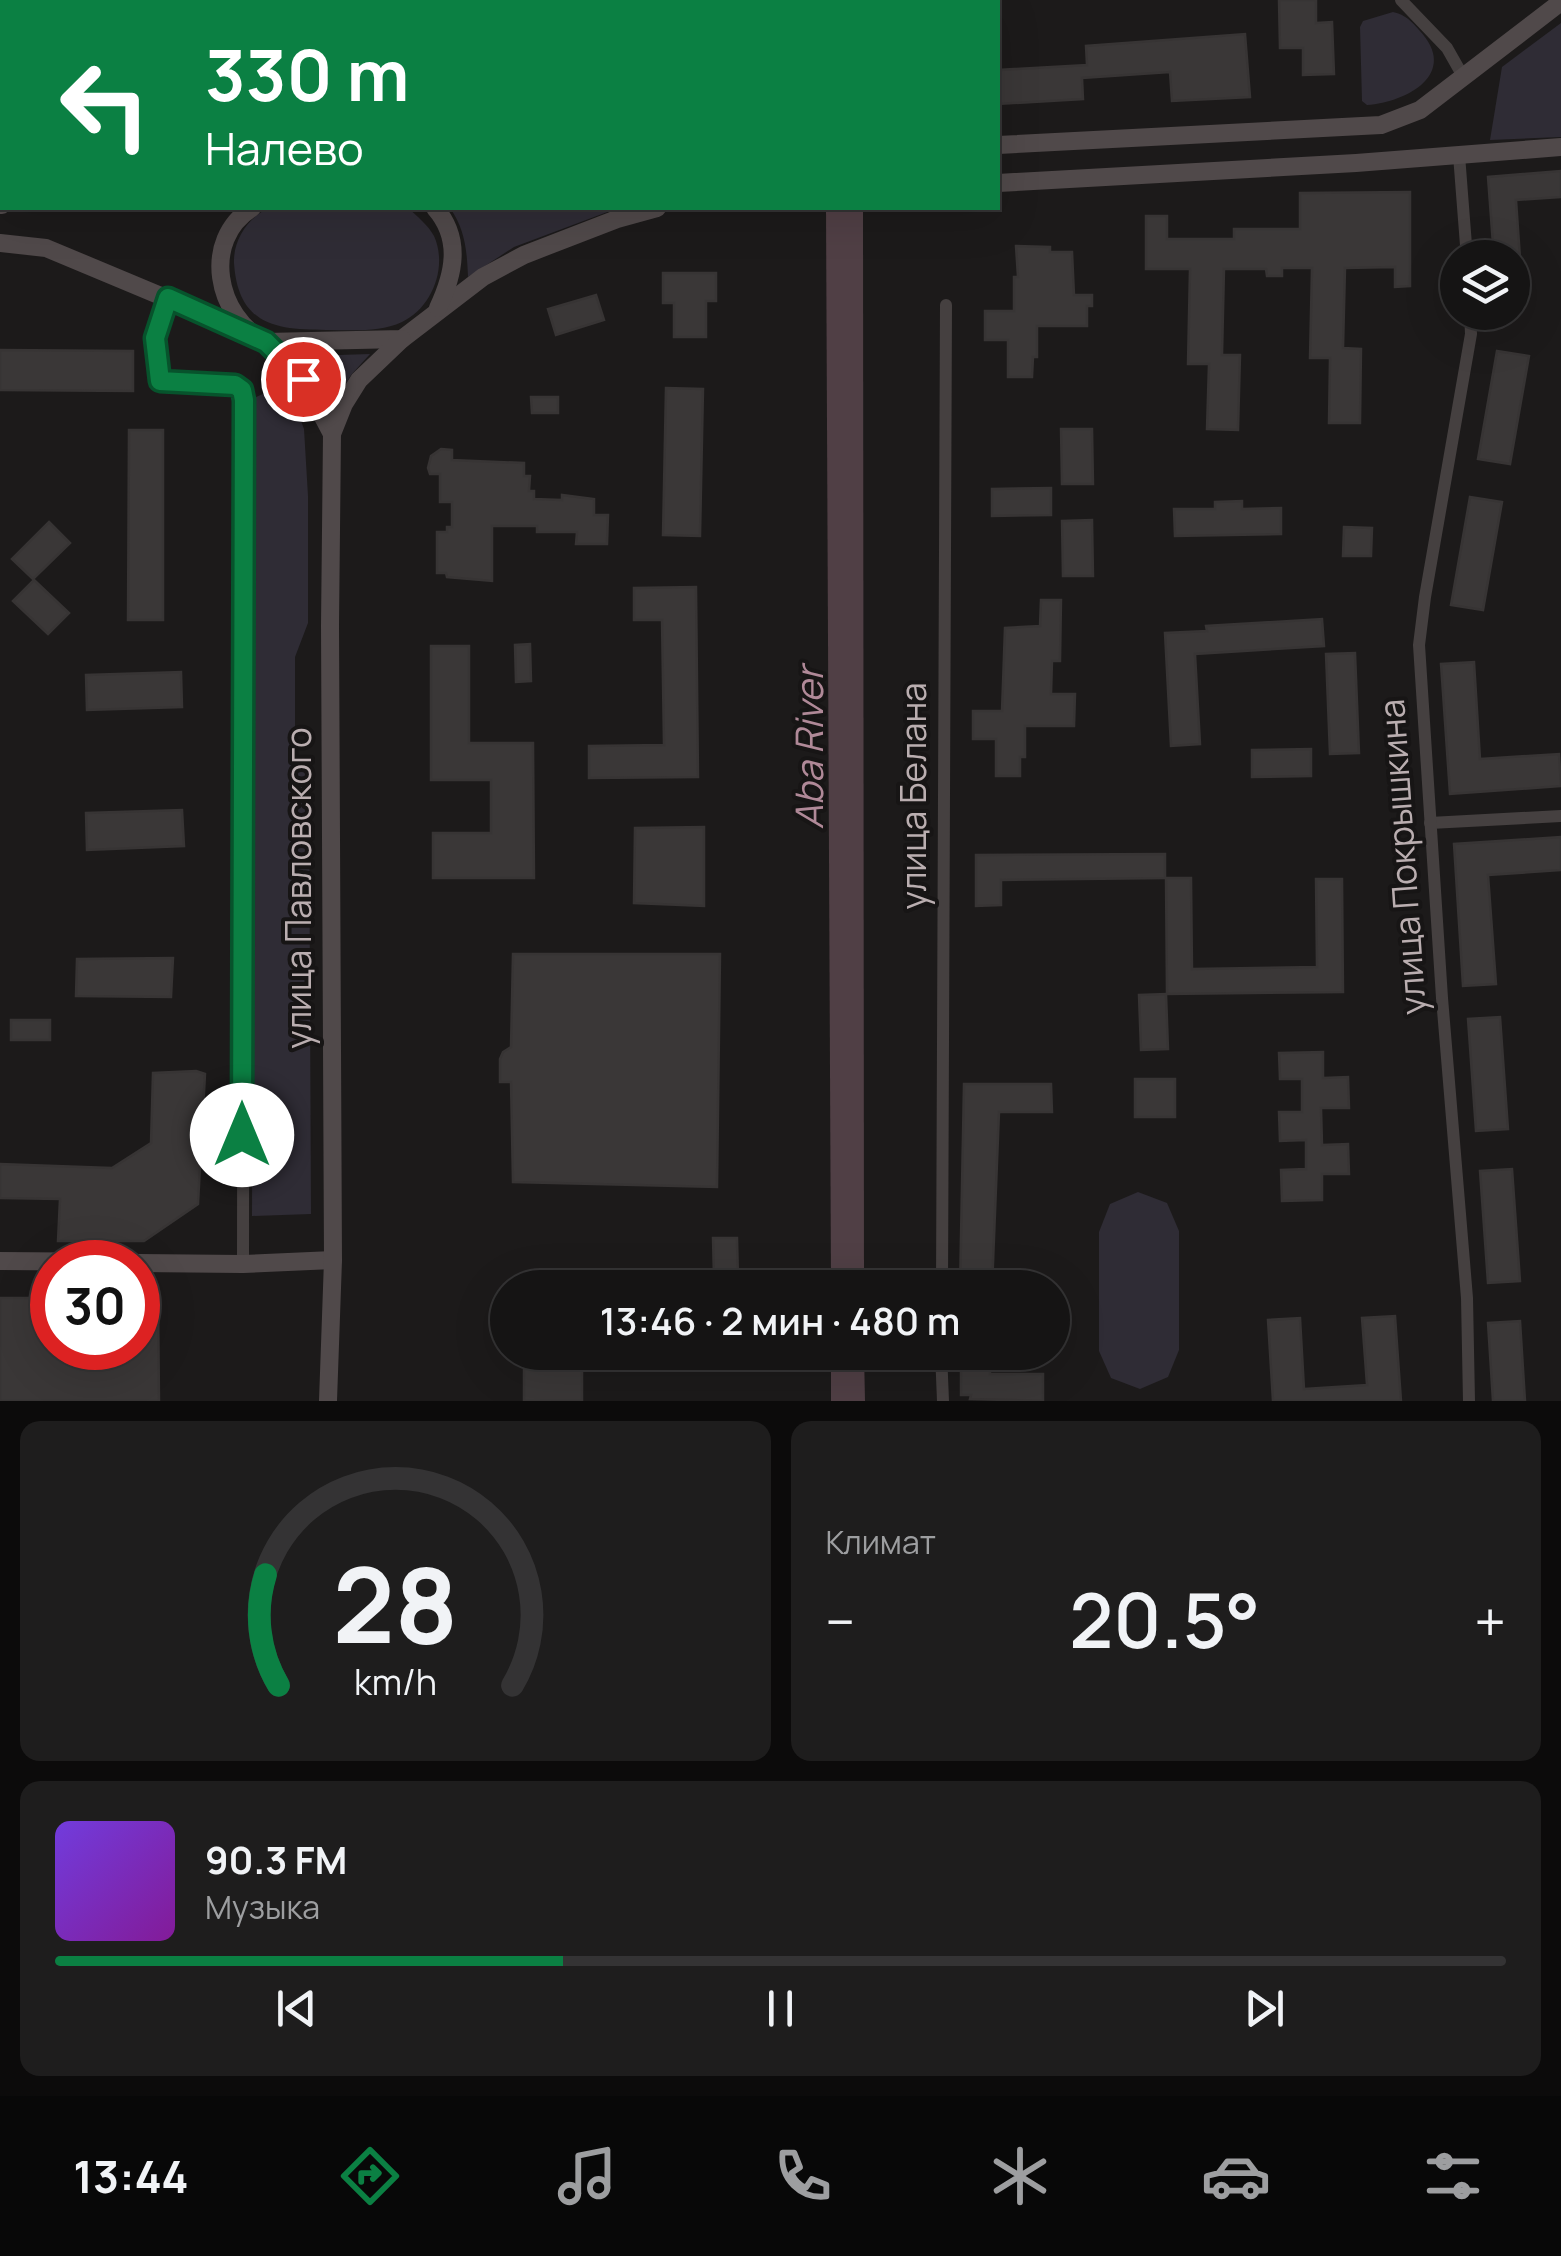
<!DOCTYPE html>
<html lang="ru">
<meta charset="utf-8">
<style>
:root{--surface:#151414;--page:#1e1d1d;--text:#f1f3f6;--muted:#9d9ea0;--line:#343334;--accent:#0b8043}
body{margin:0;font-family:Manrope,sans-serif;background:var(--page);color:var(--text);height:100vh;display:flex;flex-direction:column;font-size:38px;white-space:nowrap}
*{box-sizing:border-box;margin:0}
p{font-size:32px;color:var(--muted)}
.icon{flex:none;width:55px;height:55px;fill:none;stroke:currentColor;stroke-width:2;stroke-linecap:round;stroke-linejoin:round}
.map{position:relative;height:1401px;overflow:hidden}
.panel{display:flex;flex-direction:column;gap:20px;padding:20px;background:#0c0b0b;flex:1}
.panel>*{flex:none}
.banner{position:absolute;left:0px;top:0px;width:1000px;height:210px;box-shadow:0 10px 40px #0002,0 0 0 2px var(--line);background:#0b8043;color:#fff;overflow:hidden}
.tools{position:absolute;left:1440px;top:240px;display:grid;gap:20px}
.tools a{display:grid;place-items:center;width:90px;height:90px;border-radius:50%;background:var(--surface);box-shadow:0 10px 40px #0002,0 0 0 2px var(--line);font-size:50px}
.speed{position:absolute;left:30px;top:1240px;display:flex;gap:20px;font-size:50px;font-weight:700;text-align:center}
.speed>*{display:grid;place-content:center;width:130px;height:130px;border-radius:50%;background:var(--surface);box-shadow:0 10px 40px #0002,0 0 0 2px var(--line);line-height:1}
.speed .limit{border:15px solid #d22;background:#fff;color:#111}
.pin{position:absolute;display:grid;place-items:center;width:85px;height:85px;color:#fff;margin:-42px;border:5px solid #fff;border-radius:50%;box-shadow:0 2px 10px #0007}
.me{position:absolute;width:110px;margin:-55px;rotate:0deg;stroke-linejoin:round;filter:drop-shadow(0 0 8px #0008)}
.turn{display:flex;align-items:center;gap:35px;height:210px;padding:0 40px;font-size:45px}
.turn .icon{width:130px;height:130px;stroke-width:2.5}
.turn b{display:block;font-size:70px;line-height:85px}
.big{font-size:75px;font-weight:600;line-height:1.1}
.panel .widget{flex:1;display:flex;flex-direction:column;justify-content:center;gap:15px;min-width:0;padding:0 35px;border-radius:20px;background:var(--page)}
.panel .dial{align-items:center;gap:0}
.dial svg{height:260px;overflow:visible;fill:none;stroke:var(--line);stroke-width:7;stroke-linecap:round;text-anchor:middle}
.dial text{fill:var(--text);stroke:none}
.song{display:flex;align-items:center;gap:30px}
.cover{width:120px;height:120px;border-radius:15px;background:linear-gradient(135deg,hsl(260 70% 55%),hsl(290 70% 35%))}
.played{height:10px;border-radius:5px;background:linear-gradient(90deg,var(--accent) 35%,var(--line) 35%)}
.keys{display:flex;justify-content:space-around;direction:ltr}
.heat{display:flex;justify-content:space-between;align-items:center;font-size:55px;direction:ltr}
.panel .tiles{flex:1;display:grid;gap:20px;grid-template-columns:1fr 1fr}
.widget:last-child{grid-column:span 2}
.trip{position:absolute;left:490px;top:1270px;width:580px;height:100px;border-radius:50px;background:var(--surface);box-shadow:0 10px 40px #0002,0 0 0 2px var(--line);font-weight:600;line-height:100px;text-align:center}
.menu{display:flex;height:160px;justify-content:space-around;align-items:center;background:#080808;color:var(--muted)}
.menu .icon{width:70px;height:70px}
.menu .active{color:var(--accent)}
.menu b{font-size:45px;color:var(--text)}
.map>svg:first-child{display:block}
</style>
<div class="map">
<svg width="1561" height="1401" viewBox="0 0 1561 1401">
<rect width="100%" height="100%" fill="#1c1a1a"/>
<g fill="#2f2c35">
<path d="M 1393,12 C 1406,15 1411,21 1419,30 C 1460,73 1408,102 1367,105 L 1362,101 L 1360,27 L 1363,21 Z"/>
<polygon points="1561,23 1561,137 1490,140 1502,67"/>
<path d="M 269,208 L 408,208 C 417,216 428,225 434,236 C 448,267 432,308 402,322 C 378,333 352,330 326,330 C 276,330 238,325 234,263 C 233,240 248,217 269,208 Z"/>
<path d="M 450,208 L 618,208 L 514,247 L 468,277 C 467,251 465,229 450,208 Z"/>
<polygon points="370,354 351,375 332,406 307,356"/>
<polygon points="265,393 278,394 294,402 304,429 308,496 308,623 295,657 295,761 309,779 311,1214 252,1216 254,398"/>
<polygon points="1138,1192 1167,1203 1179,1231 1179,1350 1168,1377 1140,1389 1111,1378 1099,1351 1099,1232 1110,1204"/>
</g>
<g fill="#503f45">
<polygon points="826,208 863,208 864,1288 831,1287"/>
<polygon points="831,1353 864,1353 865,1401 831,1401"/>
</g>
<g fill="#3a3737" stroke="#373434" stroke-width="2.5">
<polygon points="1279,0 1316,0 1316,23 1332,22 1334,74 1303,75 1303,48 1280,48"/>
<polygon points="1245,34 1250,97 1172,101 1170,72 1082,78 1083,99 998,104 998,70 1087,65 1086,46"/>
<polygon points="1561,171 1561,197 1516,200 1520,258 1494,258 1488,177"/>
<polygon points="1410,192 1410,286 1395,287 1395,267 1345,268 1343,348 1361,349 1360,423 1329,423 1330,358 1310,358 1312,268 1282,268 1282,276 1267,276 1266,269 1224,269 1222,355 1240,355 1238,430 1207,429 1209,364 1188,364 1190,269 1146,269 1146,216 1167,216 1167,239 1234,239 1234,229 1300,229 1300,193"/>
<polygon points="1016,246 1050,247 1050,252 1072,252 1074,295 1092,295 1092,306 1087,306 1087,326 1037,326 1037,357 1033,357 1032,377 1008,377 1008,340 985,340 985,311 1014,311 1014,277 1018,277"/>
<polygon points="663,273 716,273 716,301 706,301 706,337 674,337 674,303 663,303"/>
<polygon points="596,295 604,320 556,335 548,309"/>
<polygon points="0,350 133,351 133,391 0,390"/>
<polygon points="1497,351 1529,356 1510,464 1478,459"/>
<polygon points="666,388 703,389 700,536 663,535"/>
<polygon points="531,397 558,397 558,413 532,413"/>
<polygon points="1061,429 1092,429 1093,484 1062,484"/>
<polygon points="129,430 163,430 163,620 128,620"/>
<polygon points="441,449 452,450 452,460 524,463 524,476 530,476 529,491 534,491 534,499 562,500 562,495 594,499 594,515 608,515 607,544 576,544 577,532 537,532 537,526 492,526 492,581 447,577 446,573 437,573 437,532 447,532 447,527 452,527 452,502 440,502 440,474 430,474 428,468 431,456"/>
<polygon points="1051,488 1051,515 992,516 992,489"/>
<polygon points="1470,497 1502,502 1483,610 1451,605"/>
<polygon points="1242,501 1242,509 1281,508 1281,534 1175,536 1174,509 1215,509 1215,502"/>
<polygon points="1092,520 1093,576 1063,576 1062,521"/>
<polygon points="49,522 70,543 33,579 12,559"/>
<polygon points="1344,527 1372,528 1371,556 1343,556"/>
<polygon points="34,580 69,613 48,634 13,601"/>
<polygon points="696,587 698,777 589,778 589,746 664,745 662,620 634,620 634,588"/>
<polygon points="1041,600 1061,600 1060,661 1052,661 1051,694 1075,694 1074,726 1025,726 1025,757 1020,757 1020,776 996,776 996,739 973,739 973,711 1002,711 1005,628 1040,626"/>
<polygon points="1322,619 1324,646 1195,654 1200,744 1171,746 1165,633 1207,631 1206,626"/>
<polygon points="530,644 531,681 516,682 515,645"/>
<polygon points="431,646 469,646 469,743 533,743 534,878 433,878 433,833 491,833 491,780 431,780"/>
<polygon points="1355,653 1359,753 1330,754 1326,654"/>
<polygon points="1474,662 1480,759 1559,754 1561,786 1450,794 1441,664"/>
<polygon points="181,672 182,707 87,710 86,675"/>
<polygon points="1311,749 1311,776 1252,777 1252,750"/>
<polygon points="182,810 184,846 87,850 86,813"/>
<polygon points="704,827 704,906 634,903 635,828"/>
<polygon points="1561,837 1561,870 1488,875 1496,984 1463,986 1454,844"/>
<polygon points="1165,854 1165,878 1001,880 1001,905 976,906 976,855"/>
<polygon points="1166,878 1191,878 1192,969 1317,967 1316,879 1342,879 1343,992 1167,994"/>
<polygon points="513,954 720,954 717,1187 513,1182 511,1082 500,1082 500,1059 503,1052 511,1047"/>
<polygon points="173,958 171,997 76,996 77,959"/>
<polygon points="1166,994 1168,1049 1141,1050 1139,995"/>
<polygon points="1500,1017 1508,1129 1476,1131 1468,1019"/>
<rect x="11" y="1020" width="39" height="20"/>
<polygon points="1323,1052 1323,1078 1348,1077 1349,1108 1321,1108 1322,1145 1348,1144 1349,1174 1322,1174 1322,1200 1282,1201 1281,1170 1306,1169 1306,1140 1280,1141 1279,1112 1302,1112 1302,1079 1280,1079 1279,1053"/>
<polygon points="196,1071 205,1074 198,1204 144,1241 58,1241 60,1199 0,1198 0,1164 112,1168 151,1143 153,1073"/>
<rect x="1135" y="1079" width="40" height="38"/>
<polygon points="964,1084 1051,1084 1052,1112 999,1112 992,1288 960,1288"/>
<polygon points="1512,1169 1520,1281 1488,1283 1480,1171"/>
<polygon points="713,1238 737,1238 738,1278 714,1279"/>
<polygon points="0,1298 52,1298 52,1348 138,1348 138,1298 158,1298 159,1401 0,1401"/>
<polygon points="1395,1316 1401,1401 1273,1401 1268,1320 1300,1318 1304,1389 1367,1385 1362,1318"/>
<polygon points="1520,1321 1525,1401 1493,1401 1488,1323"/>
<polygon points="965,1352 990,1354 990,1374 1043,1374 1043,1401 970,1399 971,1395 961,1395 961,1368 965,1368"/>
<polygon points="582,1367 582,1401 524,1401 524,1368"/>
</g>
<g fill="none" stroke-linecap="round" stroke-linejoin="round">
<g stroke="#454040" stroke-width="12">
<polyline points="1401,0 1447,48 1464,78"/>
<polyline points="1459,155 1467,258"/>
<polyline points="168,298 155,338 160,381 235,385 242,390 244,400 243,1264"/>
<polyline points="1430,823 1561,816"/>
<polyline points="942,1288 946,305"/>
<polyline points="941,1352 943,1401"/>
<polyline points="1469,1401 1467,1298 1442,998 1419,645 1425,597 1471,334 1470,312"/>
</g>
<g stroke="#50494a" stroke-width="18">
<polyline points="998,145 1381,125 1420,110 1561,2"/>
<polyline points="998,183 1356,163 1561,147"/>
<polyline points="0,205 2,205"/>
<path d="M 252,208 C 201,240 216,317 266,342 L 402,339 L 483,277 L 524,255 L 617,219 L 657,208"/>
<path d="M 435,208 C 462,239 454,274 438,308"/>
<polyline points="0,243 46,248 247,332"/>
<polyline points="266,342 303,379 332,434"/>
<polyline points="0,1261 133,1262"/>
<polyline points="138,1263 243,1264 333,1260"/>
<polyline points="328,1401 333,1260 330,626 332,434 344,404 359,380 402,339"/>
</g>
</g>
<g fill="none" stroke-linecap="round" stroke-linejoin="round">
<g stroke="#07532c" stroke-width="25">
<polyline id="route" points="242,1135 244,400 242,390 235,385 160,381 155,338 168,298 266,342 303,379"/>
</g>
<use href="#route" stroke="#0b8043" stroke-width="18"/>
</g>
<g text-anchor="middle" stroke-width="8" stroke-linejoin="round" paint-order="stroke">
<g font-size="35" fill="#baaeb0" stroke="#171515">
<text transform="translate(914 796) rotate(-90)" y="12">улица Белана</text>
<text transform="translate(1403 857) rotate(-94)" y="12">улица Покрышкина</text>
<text transform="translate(299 888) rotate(-90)" y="12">улица Павловского</text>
</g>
<g font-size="38" font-style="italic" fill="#b08998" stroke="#171515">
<text transform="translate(810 748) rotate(-90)" y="13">Aba River</text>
</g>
</g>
</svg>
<div class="tools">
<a><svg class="icon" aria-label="layers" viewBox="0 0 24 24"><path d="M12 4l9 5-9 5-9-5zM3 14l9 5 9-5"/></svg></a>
</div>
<div class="speed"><div class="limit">30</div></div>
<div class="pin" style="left:303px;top:379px;background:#d93025"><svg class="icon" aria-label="arrive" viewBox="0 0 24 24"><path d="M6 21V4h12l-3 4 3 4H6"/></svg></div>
<svg class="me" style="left:242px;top:1135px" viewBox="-20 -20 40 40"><circle r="19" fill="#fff"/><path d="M0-13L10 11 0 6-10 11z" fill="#0b8043"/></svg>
<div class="trip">13:46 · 2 мин · 480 m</div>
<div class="banner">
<div class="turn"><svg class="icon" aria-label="left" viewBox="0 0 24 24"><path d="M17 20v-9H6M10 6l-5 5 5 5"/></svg><div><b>330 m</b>Налево</div></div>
</div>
</div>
<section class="panel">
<div class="tiles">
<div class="widget dial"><svg viewBox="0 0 100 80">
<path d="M14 69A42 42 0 1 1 86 69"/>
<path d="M14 69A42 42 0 0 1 10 35" stroke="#0b8043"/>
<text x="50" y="56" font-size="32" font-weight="700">28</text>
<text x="50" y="72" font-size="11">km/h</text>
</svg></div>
<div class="widget"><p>Климат</p>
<div class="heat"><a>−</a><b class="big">20.5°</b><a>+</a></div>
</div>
<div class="widget">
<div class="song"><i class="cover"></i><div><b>90.3 FM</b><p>Музыка</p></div></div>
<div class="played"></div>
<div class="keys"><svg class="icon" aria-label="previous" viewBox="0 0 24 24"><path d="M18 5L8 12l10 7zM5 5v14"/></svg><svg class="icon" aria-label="pause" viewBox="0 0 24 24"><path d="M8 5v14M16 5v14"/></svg><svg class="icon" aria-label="next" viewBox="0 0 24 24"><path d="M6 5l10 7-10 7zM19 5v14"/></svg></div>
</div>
</div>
</section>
<nav class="menu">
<b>13:44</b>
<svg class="icon active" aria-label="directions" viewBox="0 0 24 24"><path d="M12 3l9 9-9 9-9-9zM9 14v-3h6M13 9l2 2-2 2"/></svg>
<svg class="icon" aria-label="music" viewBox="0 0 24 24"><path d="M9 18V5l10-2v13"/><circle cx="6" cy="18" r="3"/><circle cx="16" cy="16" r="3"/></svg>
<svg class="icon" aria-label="phone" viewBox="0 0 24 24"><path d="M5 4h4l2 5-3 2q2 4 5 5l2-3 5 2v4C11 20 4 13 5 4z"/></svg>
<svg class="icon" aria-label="climate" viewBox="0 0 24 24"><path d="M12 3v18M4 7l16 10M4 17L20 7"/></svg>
<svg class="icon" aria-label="car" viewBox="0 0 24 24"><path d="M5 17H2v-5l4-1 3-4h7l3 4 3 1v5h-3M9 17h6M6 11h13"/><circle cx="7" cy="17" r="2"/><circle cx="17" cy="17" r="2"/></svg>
<svg class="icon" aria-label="filters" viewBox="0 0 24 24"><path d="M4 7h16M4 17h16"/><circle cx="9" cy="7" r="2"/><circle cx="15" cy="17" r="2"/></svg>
</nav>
